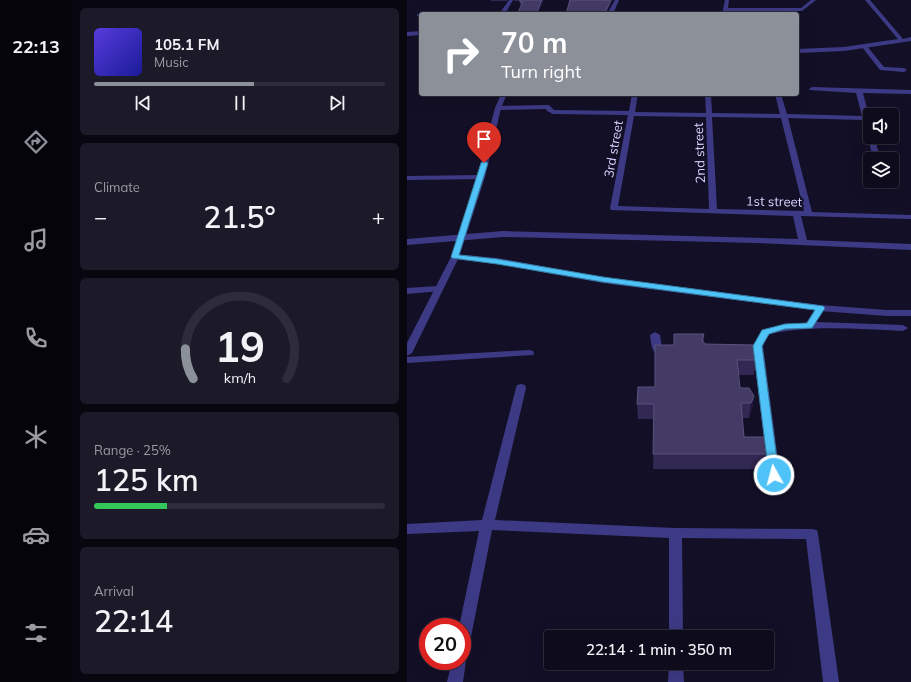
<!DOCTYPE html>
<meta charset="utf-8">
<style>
:root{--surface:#0e0b1c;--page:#1c1929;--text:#f1f3f6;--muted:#9b9ba3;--line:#2e2b3b;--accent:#8c9099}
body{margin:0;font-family:Mulish,sans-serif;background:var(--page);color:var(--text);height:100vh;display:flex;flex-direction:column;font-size:15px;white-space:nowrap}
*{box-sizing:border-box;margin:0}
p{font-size:13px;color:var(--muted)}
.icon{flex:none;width:22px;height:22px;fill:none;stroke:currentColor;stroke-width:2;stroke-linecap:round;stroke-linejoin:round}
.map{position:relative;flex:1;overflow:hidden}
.drawer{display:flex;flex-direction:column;gap:8px;padding:8px;background:#08060f;width:335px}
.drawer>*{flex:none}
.hud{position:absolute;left:12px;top:12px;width:380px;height:84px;border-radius:4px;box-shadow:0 4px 16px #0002,0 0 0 1px var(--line);background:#8c9099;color:#fff;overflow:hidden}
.controls{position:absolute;left:456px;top:108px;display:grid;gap:8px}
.controls a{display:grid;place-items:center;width:36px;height:36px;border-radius:4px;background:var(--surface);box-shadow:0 4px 16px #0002,0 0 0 1px var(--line);font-size:20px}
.speed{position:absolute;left:12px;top:618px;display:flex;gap:8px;font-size:20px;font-weight:700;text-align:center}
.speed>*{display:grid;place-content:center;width:52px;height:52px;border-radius:50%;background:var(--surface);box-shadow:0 4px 16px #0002,0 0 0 1px var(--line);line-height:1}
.speed .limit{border:6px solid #d22;background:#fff;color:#111}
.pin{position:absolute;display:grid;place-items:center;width:34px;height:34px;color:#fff;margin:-41px -17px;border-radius:50% 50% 50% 0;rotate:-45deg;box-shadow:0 0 4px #0007}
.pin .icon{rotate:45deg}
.me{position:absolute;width:44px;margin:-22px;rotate:353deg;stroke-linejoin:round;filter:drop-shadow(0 0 3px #0008)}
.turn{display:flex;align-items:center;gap:14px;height:84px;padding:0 16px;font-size:18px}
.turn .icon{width:52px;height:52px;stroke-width:2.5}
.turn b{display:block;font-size:28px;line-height:34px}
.big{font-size:30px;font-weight:600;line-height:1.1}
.drawer .card{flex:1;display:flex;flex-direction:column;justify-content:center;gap:6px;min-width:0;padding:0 14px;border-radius:6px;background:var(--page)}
.drawer .dial{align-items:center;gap:0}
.dial svg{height:104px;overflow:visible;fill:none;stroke:var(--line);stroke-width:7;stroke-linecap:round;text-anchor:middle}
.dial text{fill:var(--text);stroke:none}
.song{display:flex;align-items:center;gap:12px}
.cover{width:48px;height:48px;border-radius:6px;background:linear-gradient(135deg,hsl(250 70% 55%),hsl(240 70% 35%))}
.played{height:4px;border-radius:2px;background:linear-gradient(90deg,var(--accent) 55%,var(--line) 55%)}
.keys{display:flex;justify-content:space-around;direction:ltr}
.heat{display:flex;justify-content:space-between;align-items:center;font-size:22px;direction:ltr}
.charge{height:6px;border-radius:3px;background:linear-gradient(90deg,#34c759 25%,var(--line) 0)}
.trip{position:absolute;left:137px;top:630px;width:230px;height:40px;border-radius:4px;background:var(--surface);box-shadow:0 4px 16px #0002,0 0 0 1px var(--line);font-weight:600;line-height:40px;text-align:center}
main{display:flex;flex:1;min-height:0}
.tab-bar{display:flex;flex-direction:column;width:72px;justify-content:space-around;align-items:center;background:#06040b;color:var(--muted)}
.tab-bar .icon{width:28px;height:28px}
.tab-bar .selected{color:var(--accent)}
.tab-bar b{font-size:18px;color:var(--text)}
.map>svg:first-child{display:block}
</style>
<main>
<nav class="tab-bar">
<b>22:13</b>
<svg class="icon selected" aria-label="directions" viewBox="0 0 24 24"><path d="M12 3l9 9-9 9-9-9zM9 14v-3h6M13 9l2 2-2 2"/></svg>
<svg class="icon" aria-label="music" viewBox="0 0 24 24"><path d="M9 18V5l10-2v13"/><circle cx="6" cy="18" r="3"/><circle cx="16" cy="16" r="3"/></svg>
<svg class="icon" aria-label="phone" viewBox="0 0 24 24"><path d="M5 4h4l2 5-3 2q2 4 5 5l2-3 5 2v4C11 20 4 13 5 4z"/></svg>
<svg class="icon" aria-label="climate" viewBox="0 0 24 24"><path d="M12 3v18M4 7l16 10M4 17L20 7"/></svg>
<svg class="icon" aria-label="car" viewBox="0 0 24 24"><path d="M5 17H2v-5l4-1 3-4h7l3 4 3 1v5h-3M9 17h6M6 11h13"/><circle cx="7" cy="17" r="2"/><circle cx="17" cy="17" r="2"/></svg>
<svg class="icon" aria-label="filters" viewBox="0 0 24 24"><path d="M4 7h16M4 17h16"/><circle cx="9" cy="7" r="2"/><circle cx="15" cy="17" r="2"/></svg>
</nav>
<section class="drawer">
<div class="card">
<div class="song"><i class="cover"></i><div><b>105.1 FM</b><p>Music</p></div></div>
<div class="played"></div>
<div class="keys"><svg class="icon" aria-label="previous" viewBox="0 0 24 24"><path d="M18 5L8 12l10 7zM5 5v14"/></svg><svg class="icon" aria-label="pause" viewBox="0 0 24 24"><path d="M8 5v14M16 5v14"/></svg><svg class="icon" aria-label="next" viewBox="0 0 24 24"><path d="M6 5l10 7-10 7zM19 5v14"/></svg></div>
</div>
<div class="card"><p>Climate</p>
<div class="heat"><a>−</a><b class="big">21.5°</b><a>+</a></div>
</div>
<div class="card dial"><svg viewBox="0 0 100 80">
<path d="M14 69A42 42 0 1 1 86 69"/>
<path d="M14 69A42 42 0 0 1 8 46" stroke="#8c9099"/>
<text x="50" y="56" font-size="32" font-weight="700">19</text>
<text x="50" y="72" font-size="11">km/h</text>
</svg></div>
<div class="card"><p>Range · 25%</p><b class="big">125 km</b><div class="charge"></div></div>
<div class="card"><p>Arrival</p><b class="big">22:14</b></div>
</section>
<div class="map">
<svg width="504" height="682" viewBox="0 0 504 682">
<rect width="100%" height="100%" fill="#130f26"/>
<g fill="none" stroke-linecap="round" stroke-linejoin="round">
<g fill="#3d3a85" fill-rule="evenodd">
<polygon points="318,0 322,0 321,8 394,8 404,0 409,0 395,11 321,11 321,14 315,14"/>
<polygon points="10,14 16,14 12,17 10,16"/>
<polygon points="455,45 459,45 477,67 497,68 500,70 497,72 473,70 455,47"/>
<polygon points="74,175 77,175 77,179 0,180 0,176"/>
<path d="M 413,305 L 418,308 L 409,322 L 496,325 L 501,328 L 496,331 C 451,329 406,325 362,334 L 356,346 L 373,475 L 371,478 L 367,480 L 363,478 L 361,475 L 346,346 L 355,330 L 375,325 L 399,323 L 410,306 Z"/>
<path d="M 248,332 L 253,335 L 255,348 L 262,351 L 263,353 L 262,355 C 246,360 244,346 243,335 Z"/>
</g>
<g fill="#3d3a85" fill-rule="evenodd">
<polygon points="208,0 212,0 206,14 200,14"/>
<polygon points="14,31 14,35 0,36 0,32"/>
<path d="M 405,87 L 504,90 L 504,94 L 456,93 L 463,120 L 463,135 L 460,133 L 456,120 L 381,118 L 405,212 L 504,215 L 504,219 L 394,216 L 400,240 L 504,244 L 504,250 L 350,243 L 96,237 L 0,245 L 0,239 L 96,231 L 391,239 L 386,216 L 204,210 L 203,208 L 221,115 L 146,114 L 140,111 L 139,109 L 91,110 L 88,108 L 91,106 L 142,105 L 147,110 L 222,111 L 225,94 L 231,94 L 228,112 L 299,113 L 298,94 L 304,94 L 305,113 L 373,114 L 368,94 L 374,94 L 380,114 L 455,116 L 449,93 L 403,90 L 402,89 ZM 227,116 L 299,117 L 302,209 L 211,206 ZM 305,117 L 374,118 L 397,211 L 310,209 Z"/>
<polygon points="463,135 463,137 467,137 474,159 466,159 461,137"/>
<polygon points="48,254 90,258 196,277 413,305 480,310 504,310 504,316 480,316 413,311 196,283 90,264 45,259 44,257 45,255"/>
<polygon points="31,286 34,287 36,289 34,291 0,294 0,288"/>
<polygon points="122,350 126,351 127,353 126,355 0,363 0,357"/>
<polygon points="114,384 118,385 119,388 88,520 268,528 405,529 410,530 411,534 432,682 416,682 399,539 275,538 276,637 262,637 262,538 85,530 62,647 60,652 55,654 55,627 52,627 72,531 0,534 0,524 75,520 109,388 110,385"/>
<polygon points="55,655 57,656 59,661 56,682 40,682 45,661 55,661"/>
<polygon points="262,663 276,663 277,682 261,682"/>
</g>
<g fill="#3d3a85" fill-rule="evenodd">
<polygon points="102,0 106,0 98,14 92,14"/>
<polygon points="458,0 463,0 496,39 504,37 504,41 437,51 390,53 390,49 437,47 491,39"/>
<polygon points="94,94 100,94 94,108 78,177 52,257 5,353 0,356 0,343 44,257 70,177 88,108"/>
</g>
</g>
<g fill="#312854">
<rect x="84" y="0" width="16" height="1"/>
<polygon points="107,0 137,0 132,12 113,5 113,1 107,1"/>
<polygon points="206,0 199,14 159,14"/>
<polygon points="267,334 297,334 297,342 298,344 349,360 347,375 331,375 333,388 347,396 345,410 342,418 335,418 337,437 361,454 359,469 246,469 247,419 231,419 230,404 248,387 267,345"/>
</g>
<g fill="#1d163a">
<polygon points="135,0 137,0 132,12 131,14 129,14"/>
<polygon points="204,0 206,0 199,14 199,11"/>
<polygon points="347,396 345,410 342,418 344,403"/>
</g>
<g fill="#433a66" stroke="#5a527e">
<polygon points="113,0 135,0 129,14 110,14 116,2 113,2"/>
<polygon points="163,0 204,0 199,11 195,11 196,14 159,14"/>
<polygon points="267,334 297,334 295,340 298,344 347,345 349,360 330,360 333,388 342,388 347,396 344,403 334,403 337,437 358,437 361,454 246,454 247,404 230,404 231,387 248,387 248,345 267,345"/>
</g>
<polygon fill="#4fc3f7" stroke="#337fa1" points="77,161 81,163 52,255 90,259 196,277 416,306 418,308 405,328 378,329 362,334 355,346 372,475 371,478 367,480 363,478 362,475 346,346 355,330 378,324 400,323 408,310 196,282 90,264 45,258 44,257 74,163"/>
<g text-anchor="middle" stroke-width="4" stroke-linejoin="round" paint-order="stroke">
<g font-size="13" fill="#d9d4ff" stroke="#130f26">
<text transform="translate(206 149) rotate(-80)" y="5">3rd street</text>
<text transform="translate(292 153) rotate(-92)" y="5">2nd street</text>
<text transform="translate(367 201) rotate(1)" y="5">1st street</text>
</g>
</g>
</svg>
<div class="controls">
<a><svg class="icon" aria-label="sound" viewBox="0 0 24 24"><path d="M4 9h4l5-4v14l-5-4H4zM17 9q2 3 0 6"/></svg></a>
<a><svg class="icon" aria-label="layers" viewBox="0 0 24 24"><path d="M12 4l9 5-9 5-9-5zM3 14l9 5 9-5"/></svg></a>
</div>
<div class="speed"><div class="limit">20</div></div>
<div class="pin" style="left:77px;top:163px;background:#d93025"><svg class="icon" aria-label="arrive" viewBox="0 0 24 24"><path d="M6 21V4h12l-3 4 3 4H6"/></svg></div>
<svg class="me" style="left:367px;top:475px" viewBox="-20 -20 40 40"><circle r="17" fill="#4fc3f7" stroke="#fff" stroke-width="3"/><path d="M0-11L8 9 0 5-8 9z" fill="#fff"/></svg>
<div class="trip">22:14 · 1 min · 350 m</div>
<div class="hud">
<div class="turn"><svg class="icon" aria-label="right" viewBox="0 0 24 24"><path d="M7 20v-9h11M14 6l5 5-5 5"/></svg><div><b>70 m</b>Turn right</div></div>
</div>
</div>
</main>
